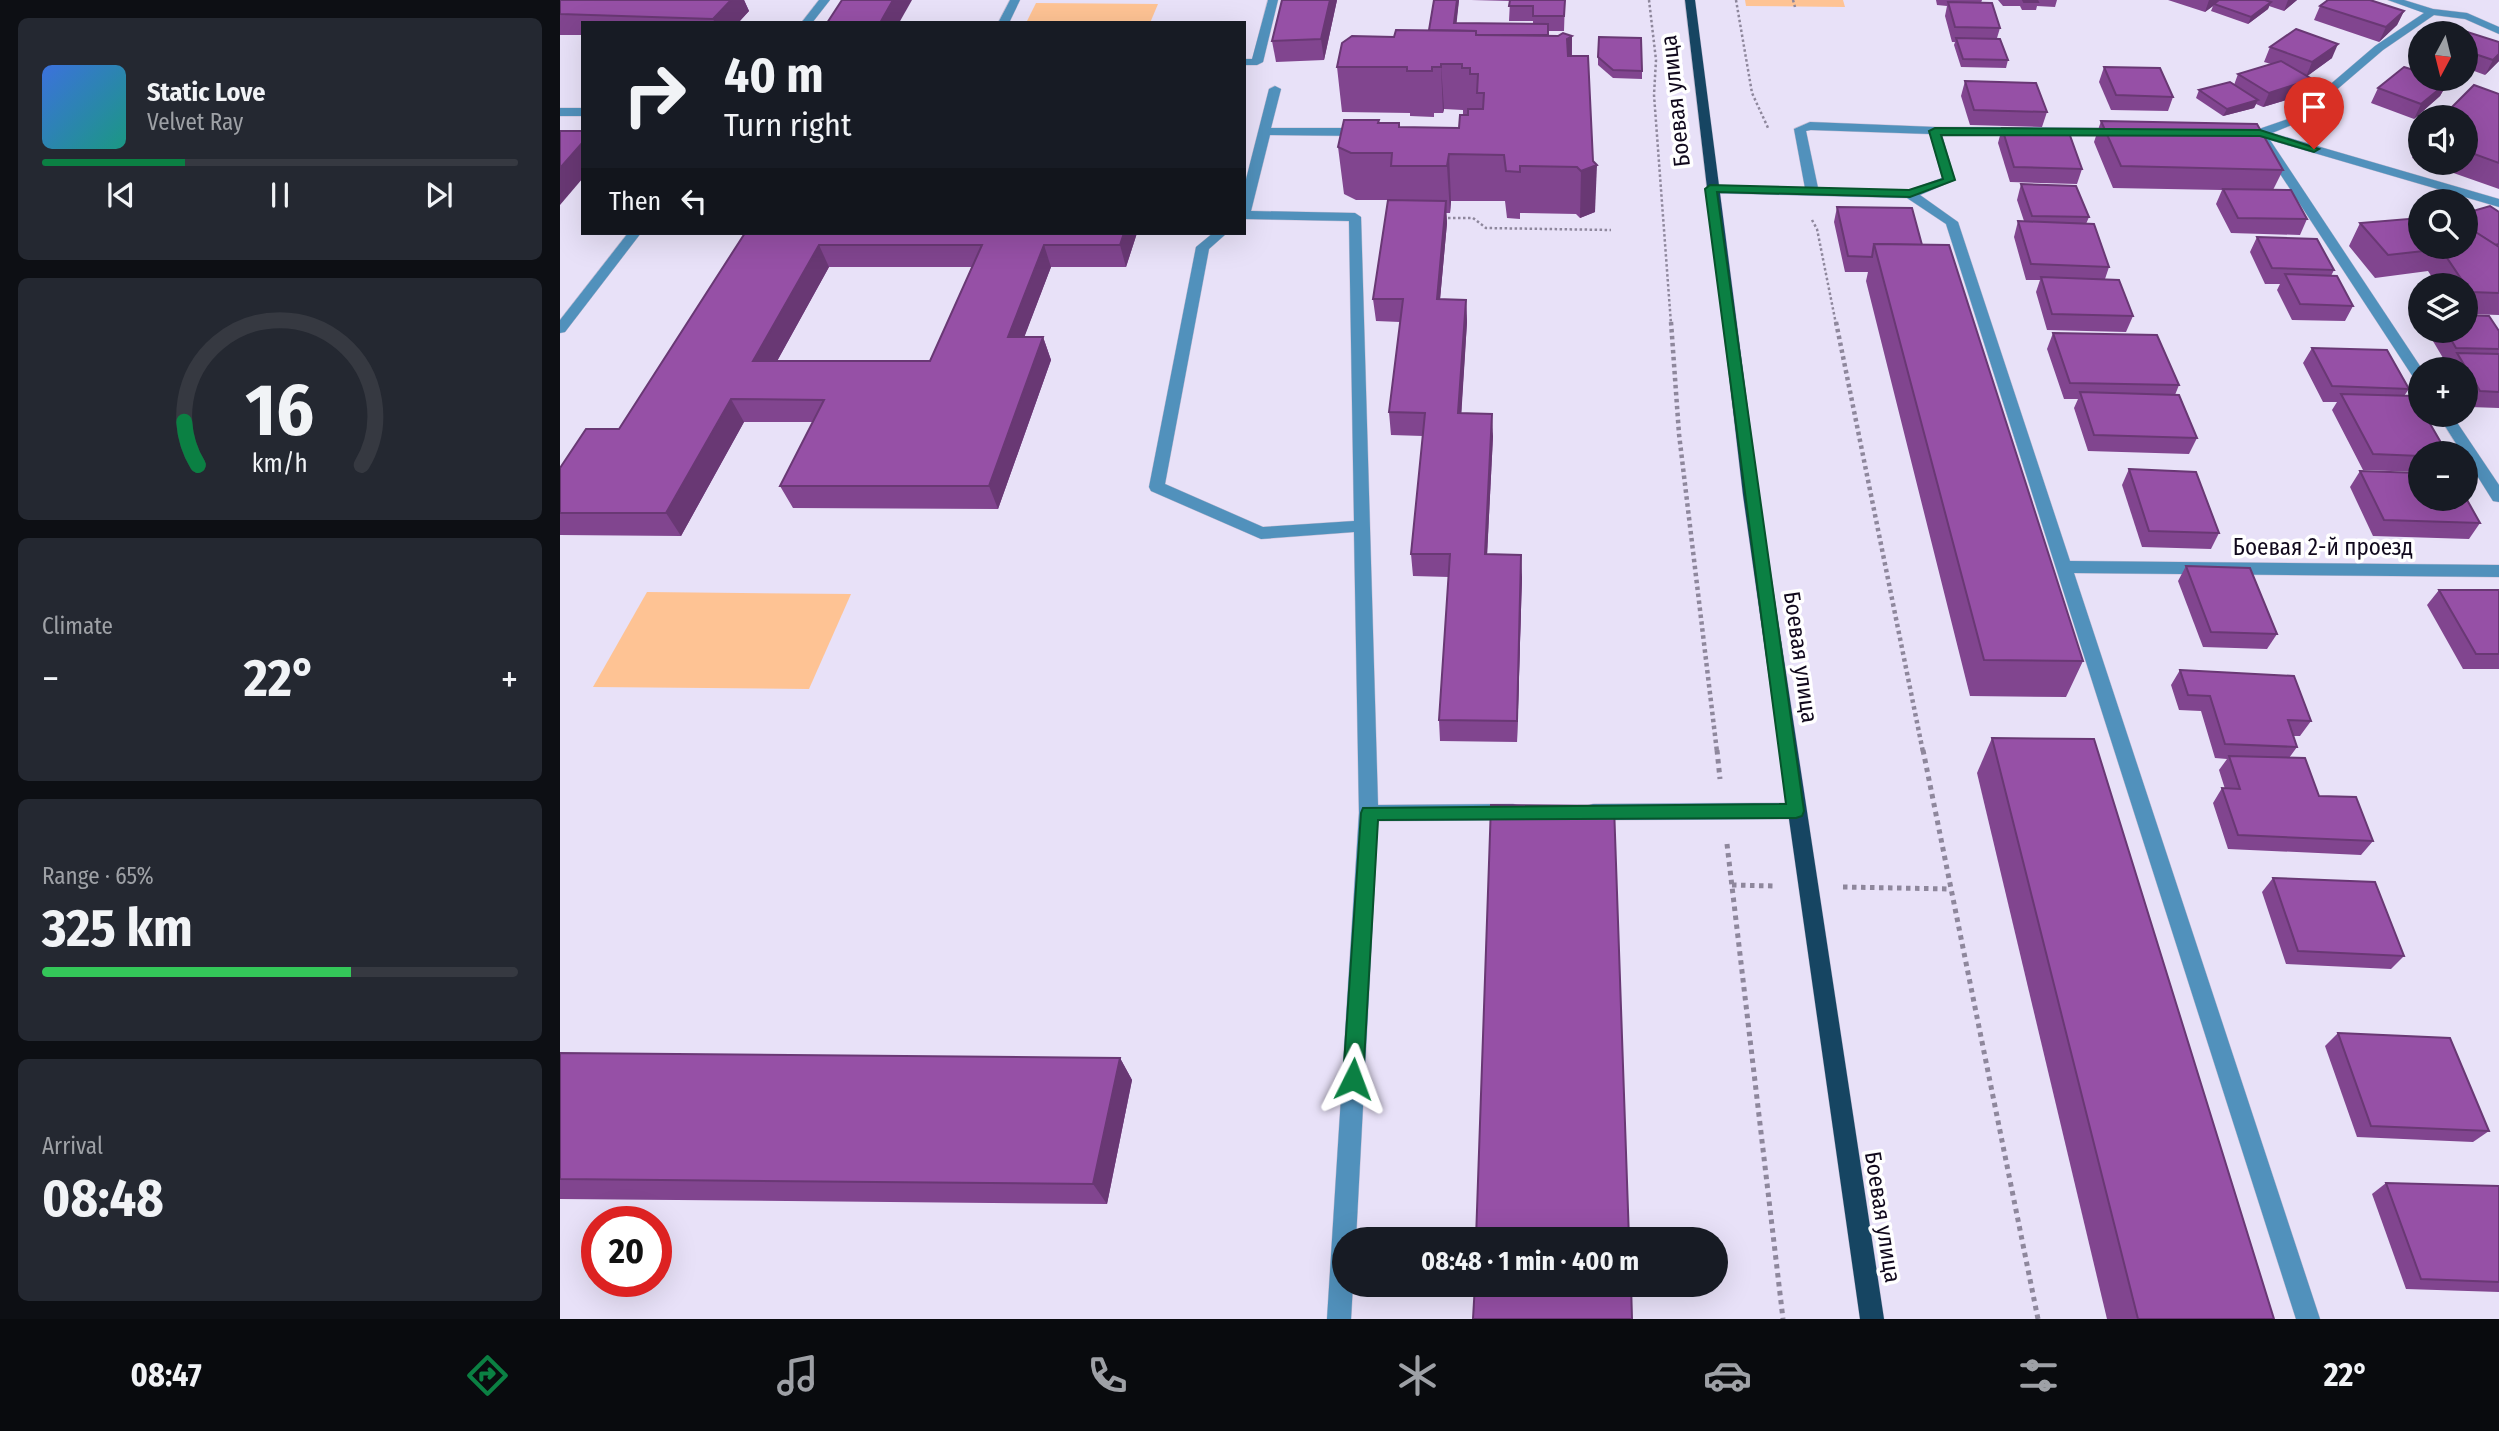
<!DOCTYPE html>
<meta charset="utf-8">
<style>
:root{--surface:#171b24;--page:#242831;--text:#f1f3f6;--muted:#9ea1a6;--line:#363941;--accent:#0b8043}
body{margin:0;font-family:"Fira Sans Condensed",sans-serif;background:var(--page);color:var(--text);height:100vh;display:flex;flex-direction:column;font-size:26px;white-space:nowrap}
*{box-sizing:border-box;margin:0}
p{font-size:23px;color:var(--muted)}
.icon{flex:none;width:38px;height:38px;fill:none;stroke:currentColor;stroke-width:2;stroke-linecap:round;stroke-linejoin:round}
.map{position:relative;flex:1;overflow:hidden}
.sheet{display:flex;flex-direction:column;gap:18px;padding:18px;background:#0d0f14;width:560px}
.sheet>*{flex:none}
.top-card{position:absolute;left:21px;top:21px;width:665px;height:214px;border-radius:0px;box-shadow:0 7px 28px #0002;background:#171b24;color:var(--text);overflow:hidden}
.needle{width:46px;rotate:187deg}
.tools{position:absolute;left:1848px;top:21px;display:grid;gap:14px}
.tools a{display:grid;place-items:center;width:70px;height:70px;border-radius:50%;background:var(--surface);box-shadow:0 7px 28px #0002;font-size:35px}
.speed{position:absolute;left:21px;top:1206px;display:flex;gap:14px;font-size:35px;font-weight:700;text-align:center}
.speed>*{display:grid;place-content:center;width:91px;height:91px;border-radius:50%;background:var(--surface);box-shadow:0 7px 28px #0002;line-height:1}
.speed .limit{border:10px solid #d22;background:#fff;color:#111}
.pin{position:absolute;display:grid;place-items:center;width:60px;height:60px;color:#fff;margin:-72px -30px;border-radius:50% 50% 50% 0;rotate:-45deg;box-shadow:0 0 7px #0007}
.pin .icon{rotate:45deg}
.me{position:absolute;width:77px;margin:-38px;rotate:3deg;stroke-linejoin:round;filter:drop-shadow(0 0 5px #0008)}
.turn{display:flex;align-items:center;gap:24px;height:147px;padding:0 28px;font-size:32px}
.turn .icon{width:91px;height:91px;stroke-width:2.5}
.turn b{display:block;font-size:49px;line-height:60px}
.then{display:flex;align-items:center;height:66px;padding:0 28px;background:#0003;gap:14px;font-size:26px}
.big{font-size:52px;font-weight:700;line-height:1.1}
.sheet .tile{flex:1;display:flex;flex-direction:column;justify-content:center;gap:10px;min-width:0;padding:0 24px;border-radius:10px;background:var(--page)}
.sheet .dial{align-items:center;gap:0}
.dial svg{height:182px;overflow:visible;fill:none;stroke:var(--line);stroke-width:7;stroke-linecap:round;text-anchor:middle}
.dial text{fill:var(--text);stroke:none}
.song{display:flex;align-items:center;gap:21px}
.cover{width:84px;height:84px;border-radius:10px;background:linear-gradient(135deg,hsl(220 70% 55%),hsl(170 70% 35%))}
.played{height:7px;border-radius:4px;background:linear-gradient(90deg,var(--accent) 30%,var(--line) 30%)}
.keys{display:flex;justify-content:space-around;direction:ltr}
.heat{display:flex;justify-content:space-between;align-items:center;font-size:38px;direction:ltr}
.charge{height:10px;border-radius:5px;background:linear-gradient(90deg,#34c759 65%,var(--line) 0)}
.trip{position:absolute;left:772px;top:1227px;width:396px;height:70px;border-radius:35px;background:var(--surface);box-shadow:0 7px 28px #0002;font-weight:700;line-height:70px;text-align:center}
.dock{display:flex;height:112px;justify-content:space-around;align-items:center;background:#090b0e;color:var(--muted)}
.dock .icon{width:49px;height:49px}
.dock .current{color:var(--accent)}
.dock b{font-size:32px;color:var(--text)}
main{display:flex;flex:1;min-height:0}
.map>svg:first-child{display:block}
</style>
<main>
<section class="sheet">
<div class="tile">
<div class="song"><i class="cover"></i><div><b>Static Love</b><p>Velvet Ray</p></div></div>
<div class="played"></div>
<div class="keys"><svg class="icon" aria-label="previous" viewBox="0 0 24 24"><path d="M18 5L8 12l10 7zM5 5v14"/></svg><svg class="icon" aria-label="pause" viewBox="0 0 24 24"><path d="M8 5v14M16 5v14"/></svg><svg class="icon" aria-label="next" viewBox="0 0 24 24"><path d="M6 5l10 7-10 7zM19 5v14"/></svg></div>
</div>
<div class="tile dial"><svg viewBox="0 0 100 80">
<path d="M14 69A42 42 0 1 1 86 69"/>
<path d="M14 69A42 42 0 0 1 8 50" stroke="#0b8043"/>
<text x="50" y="56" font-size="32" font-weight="700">16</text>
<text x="50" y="72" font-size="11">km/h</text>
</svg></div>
<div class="tile"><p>Climate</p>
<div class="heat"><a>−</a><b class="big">22°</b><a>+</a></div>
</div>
<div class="tile"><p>Range · 65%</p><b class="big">325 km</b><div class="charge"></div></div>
<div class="tile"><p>Arrival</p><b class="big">08:48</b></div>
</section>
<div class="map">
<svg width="1939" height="1319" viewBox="0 0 1939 1319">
<rect width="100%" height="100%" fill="#e8e1f8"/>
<g fill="#fec394">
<polygon points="1185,0 1283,0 1285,7 1186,6"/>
<polygon points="476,3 598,4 590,23 466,23"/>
<polygon points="87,592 291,594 249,689 33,687"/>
</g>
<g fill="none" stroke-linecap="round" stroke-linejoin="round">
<g stroke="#c6bed5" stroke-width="1">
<g id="minor">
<polygon points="259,0 270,0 252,23 241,23"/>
<polygon points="450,0 460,0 449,23 438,23"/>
<polygon points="708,0 718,0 703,62 697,65 684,65 684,59 692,59"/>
<polygon points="1828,0 1844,0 1873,9 1907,13 1939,27 1939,34 1905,19 1874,15 1823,50 1739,122 1712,133 1939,199 1939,207 1710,140 1862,369 1860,382 1855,380 1696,137 1678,137 1672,133 1678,129 1699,129 1731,118 1815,46 1864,13"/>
<polygon points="715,86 721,89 711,128 802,128 808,132 802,136 710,135 691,211 795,213 801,217 818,805 953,804 960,806 963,812 960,818 953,820 818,821 796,1239 784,1239 784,1284 793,1284 791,1319 767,1319 799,813 794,532 701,539 591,491 589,487 636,247 653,233 667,233 649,249 605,484 703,527 794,521 789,221 684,219 684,187 709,89"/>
<rect x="0" y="108" width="23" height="8"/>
<path d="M 1250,122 L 1375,127 L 1559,128 L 1565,132 L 1559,136 L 1382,135 L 1395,180 L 1360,195 L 1398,222 L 1510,561 L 1939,565 L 1939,577 L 1514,573 L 1760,1319 L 1736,1319 L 1386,224 L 1347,198 L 1151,193 L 1145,189 L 1151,185 L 1245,188 L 1234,129 ZM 1251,130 L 1370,134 L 1382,178 L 1349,190 L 1258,188 L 1246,131 Z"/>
<polygon points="68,233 81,233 5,332 0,333 0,320"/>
<polygon points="1878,415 1892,415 1939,485 1939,502 1933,501 1906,458 1906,453 1902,453"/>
<polygon points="1236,803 1243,805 1246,811 1243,817 1236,819 1033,820 1026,818 1023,812 1026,806 1033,804"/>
</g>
</g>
<g stroke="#c6bed5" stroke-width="1">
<polygon id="major" points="1125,0 1135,0 1199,495 1324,1319 1300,1319 1183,495"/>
</g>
<g stroke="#8e879c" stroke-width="2.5" stroke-dasharray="2.5 2.5" stroke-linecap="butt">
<polyline points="1089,0 1096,60 1094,95 1111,324"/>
<polyline points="1176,0 1192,93 1209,130"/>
<polyline points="1233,0 1235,7"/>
<polyline points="883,218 913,218 926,228 1051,230"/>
<polyline points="1252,220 1257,229 1276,324"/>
</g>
<g stroke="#8e879c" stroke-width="4.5" stroke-dasharray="3.5 3.5" stroke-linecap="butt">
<polyline points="1111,322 1119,434 1157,752"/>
<polyline points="1276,322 1363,752"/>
</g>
<g stroke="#8e879c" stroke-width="5" stroke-dasharray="4.5 4.5" stroke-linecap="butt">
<polyline points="1157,750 1160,779"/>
<polyline points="1363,750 1478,1319"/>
<polyline points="1167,844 1223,1319"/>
<polyline points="1172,885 1215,886"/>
<polyline points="1283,887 1391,889"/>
</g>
<use href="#minor" fill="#5191bc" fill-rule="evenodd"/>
<use href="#major" fill="#164562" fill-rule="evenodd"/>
</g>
<g fill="#81458f" fill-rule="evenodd">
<polygon points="0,0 184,0 189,11 178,23 23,23 23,35 0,35"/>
<polygon points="777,0 764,60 716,62 712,41"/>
<polygon points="874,0 899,0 896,23 973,24 973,21 949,21 950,1 911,0 1005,0 1004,31 988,31 988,35 1012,36 1012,56 1035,212 1020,218 1016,214 960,213 960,219 947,218 945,201 891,201 890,213 886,213 887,223 880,299 906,300 907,322 901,413 933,436 927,554 962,577 957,742 880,741 879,720 889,577 853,576 851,554 863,436 831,435 829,412 840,322 816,321 813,299 828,200 796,200 784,194 778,147 819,123 839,123 839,127 899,128 908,115 903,114 903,110 884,109 883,113 874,113 874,117 850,116 850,113 782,112 777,67 834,37 869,30"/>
<polygon points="1376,0 1422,0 1421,3 1440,28 1437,38 1448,60 1446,68 1401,67 1394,45 1395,42 1392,42 1385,16 1387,6 1377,5"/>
<polygon points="1438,0 1497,0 1495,7 1477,6 1476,10 1462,10 1460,6 1443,6"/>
<polygon points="1608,0 1737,0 1724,11 1709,6 1708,9 1688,24 1651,11 1653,6 1645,12"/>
<polygon points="1760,6 1844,11 1837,25 1819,42 1754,20"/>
<polygon points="1906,33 1939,42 1939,61 1925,75 1906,68"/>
<polygon points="1710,47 1772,58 1747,76 1752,79 1746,94 1703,107 1696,104 1694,108 1663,116 1636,98 1639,90 1674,85 1678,74 1711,64 1704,62"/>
<polygon points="1038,57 1082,71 1082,79 1053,78 1038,65"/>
<polygon points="1544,67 1613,97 1608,111 1551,110 1539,82"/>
<polygon points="1405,81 1487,112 1482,127 1410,125 1401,96"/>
<polygon points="1888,82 1880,96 1854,119 1811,103 1818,88"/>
<polygon points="1939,94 1939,189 1865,163 1906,163 1906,117"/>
<polygon points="1541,121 1723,170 1713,190 1747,219 1740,235 1671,233 1656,204 1662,190 1553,188 1534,142"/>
<polygon points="1442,128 1522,169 1517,184 1450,182 1438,143"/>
<polygon points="1860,142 1860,161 1852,158"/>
<polygon points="1461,184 1529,217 1526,224 1549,267 1545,279 1573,316 1566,332 1487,330 1476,292 1480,280 1466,280 1454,237 1458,221 1464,221 1457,200"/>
<polygon points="1277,207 1362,245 1523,661 1506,697 1410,696 1306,281 1308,272 1285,272 1274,222"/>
<polygon points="1939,212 1939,315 1906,314 1906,285 1877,285 1868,271 1815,278 1789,246 1800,223 1860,247"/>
<path d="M 185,233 L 577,233 L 566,267 L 491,267 L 464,337 L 483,337 L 491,360 L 438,509 L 233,508 L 220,486 L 253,422 L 184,422 L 121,536 L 0,535 L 0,468 L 59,429 ZM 269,267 L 412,267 L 370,361 L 217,361 Z"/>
<polygon points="1697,237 1774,270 1771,276 1793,306 1785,321 1732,320 1717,290 1720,284 1705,284 1690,252"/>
<polygon points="1867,331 1939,331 1939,408 1910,407 1906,400 1906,369 1887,369 1891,363 1886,363"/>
<polygon points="1493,333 1619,385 1615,395 1637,438 1629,454 1528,451 1514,408 1518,399 1504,399 1487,349"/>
<polygon points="1752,348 1849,389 1844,396 1860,453 1860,472 1803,470 1772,410 1777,402 1763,402 1743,363"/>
<polygon points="1569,469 1659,533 1651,549 1582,547 1562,485"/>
<polygon points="1800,471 1920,523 1909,539 1813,536 1790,487"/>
<polygon points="1626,566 1717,634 1707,649 1643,647 1618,581"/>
<polygon points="1879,590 1939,590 1939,669 1903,669 1867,605"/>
<polygon points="1620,670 1751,721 1740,736 1733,736 1737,747 1729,758 1759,796 1813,841 1801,855 1668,849 1653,803 1662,788 1665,789 1659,770 1667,759 1655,758 1641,711 1619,710 1611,685"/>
<polygon points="1432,738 1714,1319 1547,1319 1417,773"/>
<polygon points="1713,878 1844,956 1831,969 1726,964 1702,892"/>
<polygon points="1778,1033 1929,1131 1913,1142 1797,1137 1765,1046"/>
<polygon points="0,1053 560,1058 572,1080 547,1204 0,1199"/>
<polygon points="1826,1183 1939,1186 1939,1292 1846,1289 1812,1194"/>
</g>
<g fill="#693874">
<polygon points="171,0 184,0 189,11 178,23 155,23 153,19"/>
<polygon points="333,0 352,0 339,23 320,23"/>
<polygon points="770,0 777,0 764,60 761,39"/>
<polygon points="897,0 899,0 895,38 894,23"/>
<polygon points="1649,0 1662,0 1654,4 1653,6 1645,12"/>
<polygon points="1728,0 1737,0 1724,11"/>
<polygon points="1711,2 1708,9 1688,24 1691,17"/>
<polygon points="1844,11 1837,25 1819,42 1826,27"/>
<polygon points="1012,36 1011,82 1006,84 1007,39"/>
<polygon points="1778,44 1772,58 1746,77 1752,62"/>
<polygon points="1939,54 1939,61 1925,75 1933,60"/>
<polygon points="881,64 884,109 883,113 881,67"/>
<polygon points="1752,79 1746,94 1703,107 1709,93"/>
<polygon points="1888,82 1880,96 1854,119 1861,104"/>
<polygon points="1698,100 1694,108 1663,116 1667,109"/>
<polygon points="23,142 23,178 0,205 0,168"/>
<polygon points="889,154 891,201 890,213 887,166"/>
<polygon points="1037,165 1035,212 1020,218 1021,171"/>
<polygon points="886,201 887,223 878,322 877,299"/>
<polygon points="564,233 577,233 566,267 560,245"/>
<polygon points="259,245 269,267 205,383 193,361"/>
<polygon points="484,245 491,267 456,359 448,337"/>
<polygon points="906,300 907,322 900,436 898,413"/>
<polygon points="483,337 491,360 438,509 429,486"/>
<polygon points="171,399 184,422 121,536 106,513"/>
<polygon points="932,414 933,436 926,577 925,554"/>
<polygon points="961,555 962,577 957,742 957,721"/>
<polygon points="560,1058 572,1080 547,1204 533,1184"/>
</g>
<g fill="#9650a6" stroke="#693874" stroke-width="2" fill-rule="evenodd">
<polygon points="0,0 171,0 153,19 0,14"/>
<polygon points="282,0 333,0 320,23 267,23"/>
<polygon points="722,0 770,0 761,39 712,41"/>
<polygon points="874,0 897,0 894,23 988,24 988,35 916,35 916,31 869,30"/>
<polygon points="950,0 1005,0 1004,16 973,16 973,6 949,6"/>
<polygon points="1463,0 1477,0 1478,2 1464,2"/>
<polygon points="1659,0 1705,0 1711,2 1691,17 1654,4"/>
<polygon points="1768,0 1810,0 1844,11 1826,27 1760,6"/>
<polygon points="1388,2 1432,3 1440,28 1395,27"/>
<polygon points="1882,24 1939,42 1939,54 1933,60 1906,51 1906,33 1872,33"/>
<polygon points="1736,29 1778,44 1752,62 1710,47"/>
<polygon points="836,30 916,31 916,35 998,36 1003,33 1012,36 1007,39 1008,56 1028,56 1033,161 1037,165 1021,171 1017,167 960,166 960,172 946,171 944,155 889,154 887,166 831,166 832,153 791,153 778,147 784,120 819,120 818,123 839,123 839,127 899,128 900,115 908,115 908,109 923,109 924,93 917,93 918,74 910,74 910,68 902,68 902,64 881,64 881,67 872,67 872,71 847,71 847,67 777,67 782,43 792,36 834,37"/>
<polygon points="1039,37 1081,38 1082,71 1053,70 1038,57"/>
<polygon points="1396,38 1440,39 1448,60 1403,59"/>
<polygon points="1721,61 1752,79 1709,93 1678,74"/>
<polygon points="1544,67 1600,68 1613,97 1556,95"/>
<polygon points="1844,67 1860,72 1860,79 1880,79 1888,82 1861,104 1818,88"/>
<polygon points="1405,81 1476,83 1487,112 1414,110"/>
<polygon points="1670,82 1698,100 1667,109 1639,90"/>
<polygon points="1914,85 1939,94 1939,163 1906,151 1906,117 1882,117"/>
<polygon points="1541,121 1697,124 1723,170 1561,166"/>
<polygon points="1442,128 1508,130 1522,169 1454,167"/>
<polygon points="0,131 23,131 23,142 0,168"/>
<polygon points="1461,184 1516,186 1529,217 1472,216"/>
<polygon points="1663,189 1731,190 1747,219 1678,218"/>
<polygon points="828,200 886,201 877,299 906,300 898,413 932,414 925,554 961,555 957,721 879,720 890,554 851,554 865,413 829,412 843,299 813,299"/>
<polygon points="1930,206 1939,212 1939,244 1935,245 1906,226 1906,213"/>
<polygon points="1277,207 1352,208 1362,245 1314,244 1312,257 1288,256"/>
<polygon points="1860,218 1860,247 1906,247 1906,226 1939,247 1939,293 1910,292 1881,249 1828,255 1800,223"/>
<polygon points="1458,221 1534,224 1549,267 1471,264"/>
<path d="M 185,233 L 564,233 L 560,245 L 484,245 L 448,337 L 483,337 L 429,486 L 220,486 L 264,400 L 171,399 L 106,513 L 0,513 L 0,468 L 26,429 L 59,429 ZM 259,245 L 422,245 L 370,361 L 193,361 Z"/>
<polygon points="1697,237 1757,239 1774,270 1712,268"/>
<polygon points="1314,244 1389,245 1523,661 1424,660"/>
<polygon points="1725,274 1777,276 1793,306 1740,304"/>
<polygon points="1481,277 1559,280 1573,316 1492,314"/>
<polygon points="1906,315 1929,316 1939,331 1939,349 1896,348 1886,331 1906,331"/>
<polygon points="1493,333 1597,335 1619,385 1510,383"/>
<polygon points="1752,348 1827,350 1849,389 1772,386"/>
<polygon points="1897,353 1939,354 1939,392 1920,391"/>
<polygon points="1520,392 1619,395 1637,438 1534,435"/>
<polygon points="1781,394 1855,396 1860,406 1860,415 1865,415 1887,453 1860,453 1860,456 1813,454"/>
<polygon points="1569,469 1636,472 1659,533 1589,531"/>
<polygon points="1800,471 1860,473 1860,499 1906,498 1920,523 1824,520"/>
<polygon points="1626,566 1690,568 1717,634 1651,632"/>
<polygon points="1879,590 1939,590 1939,654 1916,654"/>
<polygon points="1620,670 1734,676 1751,721 1728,720 1737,747 1665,744 1650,696 1628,695"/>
<polygon points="1432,738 1534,739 1714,1319 1578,1319"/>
<polygon points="1669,756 1745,758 1759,796 1796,797 1813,841 1678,835 1662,788 1680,789"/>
<polygon points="931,805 1054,806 1069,1239 916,1239"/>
<polygon points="1713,878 1815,882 1844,956 1738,951"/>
<polygon points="1778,1033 1890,1038 1929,1131 1811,1126"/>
<polygon points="0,1053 560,1058 533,1184 0,1179"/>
<polygon points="1826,1183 1939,1186 1939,1282 1861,1279"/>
<polygon points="915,1284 1071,1284 1072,1319 913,1319"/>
</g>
<polygon fill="#0b8043" stroke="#07532c" stroke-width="2" points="1375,128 1700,130 1759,149 1754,152 1700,136 1381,135 1395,180 1350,197 1157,192 1244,811 1242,816 1236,818 818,820 803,1079 800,1086 793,1089 786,1086 783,1079 801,813 803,808 1226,804 1145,189 1150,185 1349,190 1383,179 1369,131"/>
<g text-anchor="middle" stroke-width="7" stroke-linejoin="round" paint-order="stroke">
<g font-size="23" fill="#11091d" stroke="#fff">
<text transform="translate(1115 101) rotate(-96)" y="8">Боевая улица</text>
<text x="1763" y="555">Боевая 2-й проезд</text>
<text transform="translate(1241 657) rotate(82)" y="8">Боевая улица</text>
<text transform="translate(1323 1217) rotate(81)" y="8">Боевая улица</text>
</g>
</g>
</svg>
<div class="tools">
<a><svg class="needle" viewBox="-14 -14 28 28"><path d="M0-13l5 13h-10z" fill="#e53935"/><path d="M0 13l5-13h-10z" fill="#9ea1a6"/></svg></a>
<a><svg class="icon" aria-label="sound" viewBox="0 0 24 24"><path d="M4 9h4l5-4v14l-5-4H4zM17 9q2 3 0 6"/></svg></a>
<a><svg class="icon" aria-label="search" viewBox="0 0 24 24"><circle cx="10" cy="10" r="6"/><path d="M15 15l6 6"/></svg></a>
<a><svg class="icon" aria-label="layers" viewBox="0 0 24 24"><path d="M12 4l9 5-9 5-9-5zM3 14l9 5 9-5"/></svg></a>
<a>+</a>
<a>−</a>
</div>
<div class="speed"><div class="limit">20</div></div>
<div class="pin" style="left:1754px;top:149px;background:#d93025"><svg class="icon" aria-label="arrive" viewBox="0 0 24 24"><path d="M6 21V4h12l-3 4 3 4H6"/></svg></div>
<svg class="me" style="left:793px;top:1079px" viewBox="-20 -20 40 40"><path d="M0-17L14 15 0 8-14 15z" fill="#0b8043" stroke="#fff" stroke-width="4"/></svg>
<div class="trip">08:48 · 1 min · 400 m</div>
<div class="top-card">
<div class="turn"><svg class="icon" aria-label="right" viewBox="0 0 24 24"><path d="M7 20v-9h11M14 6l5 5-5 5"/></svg><div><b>40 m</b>Turn right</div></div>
<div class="then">Then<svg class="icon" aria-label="left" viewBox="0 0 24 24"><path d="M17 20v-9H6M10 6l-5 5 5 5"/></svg></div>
</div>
</div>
</main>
<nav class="dock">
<b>08:47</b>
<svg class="icon current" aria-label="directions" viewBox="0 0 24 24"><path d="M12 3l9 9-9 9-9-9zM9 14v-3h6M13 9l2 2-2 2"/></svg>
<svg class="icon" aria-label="music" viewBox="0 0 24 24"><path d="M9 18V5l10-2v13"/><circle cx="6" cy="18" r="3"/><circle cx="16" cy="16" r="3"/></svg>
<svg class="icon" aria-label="phone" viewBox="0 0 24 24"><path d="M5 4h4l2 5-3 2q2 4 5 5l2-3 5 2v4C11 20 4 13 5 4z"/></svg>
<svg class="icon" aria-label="climate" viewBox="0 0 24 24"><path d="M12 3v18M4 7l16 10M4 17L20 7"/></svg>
<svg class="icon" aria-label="car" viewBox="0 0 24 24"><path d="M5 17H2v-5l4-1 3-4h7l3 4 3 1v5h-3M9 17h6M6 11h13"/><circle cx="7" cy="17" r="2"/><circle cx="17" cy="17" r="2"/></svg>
<svg class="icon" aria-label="filters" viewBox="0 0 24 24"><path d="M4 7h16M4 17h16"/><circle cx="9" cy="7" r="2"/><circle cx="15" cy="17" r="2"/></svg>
<b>22°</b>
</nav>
